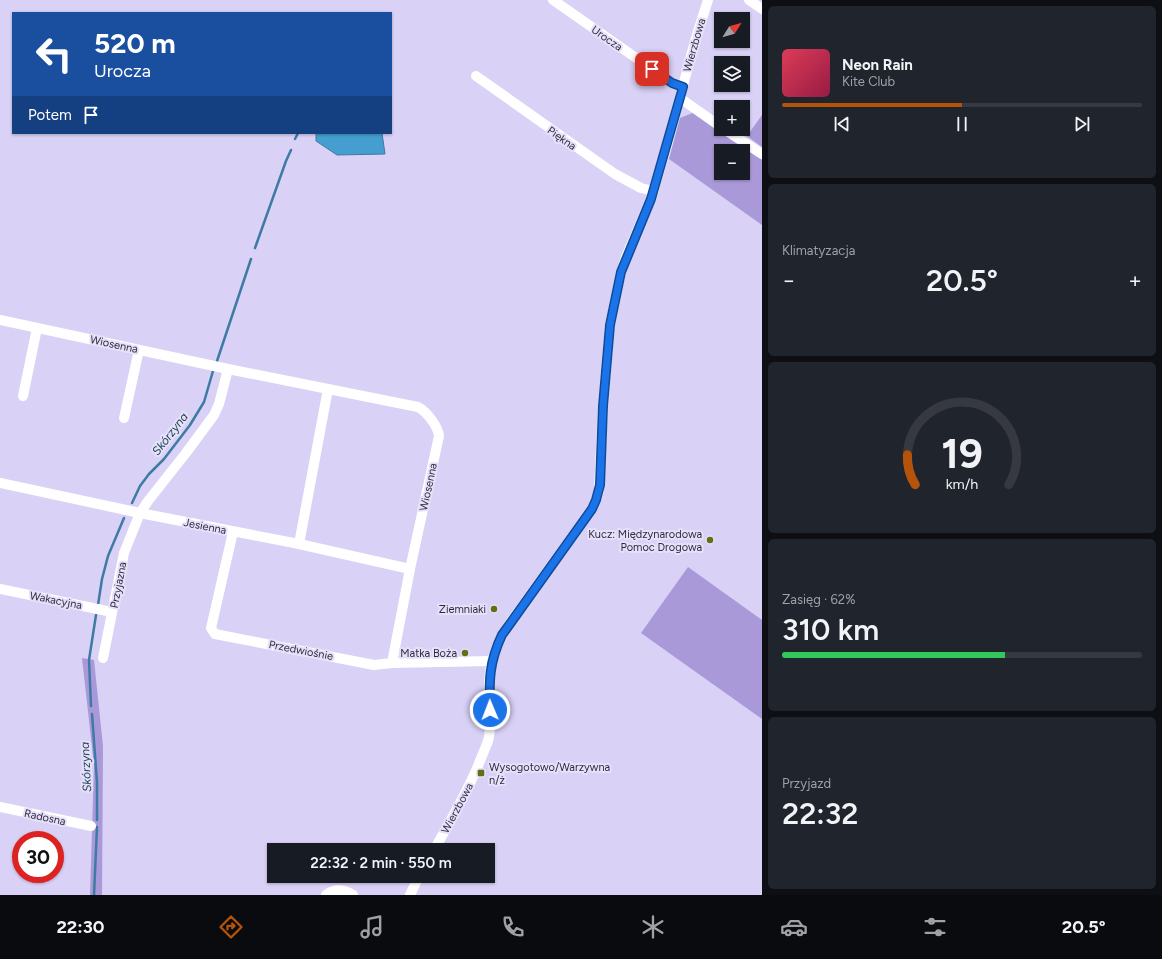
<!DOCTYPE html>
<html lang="pl">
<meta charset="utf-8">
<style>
:root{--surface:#171b24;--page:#20242c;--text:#f1f3f6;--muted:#9ea1a6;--line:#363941;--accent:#b45309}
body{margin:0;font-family:Figtree,sans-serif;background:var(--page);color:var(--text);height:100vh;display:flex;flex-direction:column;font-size:15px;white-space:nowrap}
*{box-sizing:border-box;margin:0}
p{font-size:13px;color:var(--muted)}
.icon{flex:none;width:22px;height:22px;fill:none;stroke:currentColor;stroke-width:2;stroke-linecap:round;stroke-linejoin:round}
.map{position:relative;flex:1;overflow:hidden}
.sheet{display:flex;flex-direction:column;gap:6px;padding:6px;background:#0d0f14;width:400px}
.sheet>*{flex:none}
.hud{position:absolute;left:12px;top:12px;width:380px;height:122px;border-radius:0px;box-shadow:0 1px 3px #0004;background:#1a4fa0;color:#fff;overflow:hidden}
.needle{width:26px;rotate:53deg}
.buttons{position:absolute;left:714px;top:12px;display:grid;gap:8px}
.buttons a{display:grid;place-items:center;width:36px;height:36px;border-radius:0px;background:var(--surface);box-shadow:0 1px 3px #0004;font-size:20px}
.speed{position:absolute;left:12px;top:831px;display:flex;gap:8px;font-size:20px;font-weight:700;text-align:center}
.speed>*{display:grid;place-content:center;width:52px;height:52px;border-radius:50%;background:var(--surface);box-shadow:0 1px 3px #0004;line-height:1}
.speed .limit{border:6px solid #d22;background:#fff;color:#111}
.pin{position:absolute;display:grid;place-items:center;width:34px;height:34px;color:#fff;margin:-17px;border-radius:8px;box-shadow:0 2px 6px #0006}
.me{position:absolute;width:44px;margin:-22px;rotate:359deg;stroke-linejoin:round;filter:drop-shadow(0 0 3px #0008)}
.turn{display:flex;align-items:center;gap:14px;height:84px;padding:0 16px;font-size:18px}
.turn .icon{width:52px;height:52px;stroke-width:2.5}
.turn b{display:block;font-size:28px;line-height:34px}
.then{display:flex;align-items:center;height:38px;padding:0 16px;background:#0003;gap:8px;font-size:15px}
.big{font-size:30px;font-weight:600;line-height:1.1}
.sheet .tile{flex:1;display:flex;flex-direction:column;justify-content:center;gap:6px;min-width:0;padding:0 14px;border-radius:6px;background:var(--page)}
.sheet .dial{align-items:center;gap:0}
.dial svg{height:104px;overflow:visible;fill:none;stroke:var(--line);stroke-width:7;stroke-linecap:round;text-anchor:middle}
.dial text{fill:var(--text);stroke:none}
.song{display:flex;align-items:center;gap:12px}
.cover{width:48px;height:48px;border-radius:6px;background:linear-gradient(135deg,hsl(350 70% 55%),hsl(340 70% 35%))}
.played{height:4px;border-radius:2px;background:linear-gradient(90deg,var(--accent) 50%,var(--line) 50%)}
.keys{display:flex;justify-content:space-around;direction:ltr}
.heat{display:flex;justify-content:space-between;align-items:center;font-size:22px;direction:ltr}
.charge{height:6px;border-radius:3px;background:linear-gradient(90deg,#34c759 62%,var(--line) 0)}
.trip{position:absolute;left:267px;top:843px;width:228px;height:40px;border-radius:0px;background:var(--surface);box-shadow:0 1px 3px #0004;font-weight:600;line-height:40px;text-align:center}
.menu{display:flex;height:64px;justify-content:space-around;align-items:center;background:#090b0e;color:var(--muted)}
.menu .icon{width:28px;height:28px}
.menu .on{color:var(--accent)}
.menu b{font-size:18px;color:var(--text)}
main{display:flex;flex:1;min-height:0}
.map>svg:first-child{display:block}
</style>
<main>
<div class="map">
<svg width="762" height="895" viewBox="0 0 762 895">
<rect width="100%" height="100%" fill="#d9d1f6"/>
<g fill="#a999d9" fill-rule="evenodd">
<path d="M 695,112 L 762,160 L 762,225 L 669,159 L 680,118 ZM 721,151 L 743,151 L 743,173 L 721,173 Z"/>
<polygon points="762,115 762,147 747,136"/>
<polygon points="688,567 762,620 762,719 641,633"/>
<polygon points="82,658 94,660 103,746 102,895 90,895 94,765"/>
</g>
<polygon fill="#449ecf" stroke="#3e7ba4" points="316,133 382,133 385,154 337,155 316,141"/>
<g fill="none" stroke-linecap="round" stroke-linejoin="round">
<g stroke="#3e7ba4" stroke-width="2.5">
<polyline points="295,139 298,133"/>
<polyline points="255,248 286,161 291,150"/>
<polyline points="217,361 251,259"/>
<polyline points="132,503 140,486 149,474 164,459 190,425 204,402 213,371"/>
<polyline points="98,605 102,579 108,556 124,518"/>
<polyline points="91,706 89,660 96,615"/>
<polyline points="92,714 97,782 97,820"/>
<polyline points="94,895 97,827"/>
</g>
<g stroke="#fff" stroke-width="10">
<polyline points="553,0 672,83 683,87"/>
<polyline points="749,0 762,9"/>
<polyline points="476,76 615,174 641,188 654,191"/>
<polyline points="680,98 721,127"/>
<polyline points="724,129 762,154"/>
<path d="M 0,320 L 228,369 L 418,407 C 426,411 438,426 439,436 L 410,569 L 392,663"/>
<polyline points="23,396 37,328"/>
<polyline points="124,418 139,350"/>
<polyline points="0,483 140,513 299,544 410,569"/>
<polyline points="233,532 211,628 215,634 374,665 392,663 492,661"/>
<polyline points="299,544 328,389"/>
<polyline points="0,589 112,612"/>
<polyline points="103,658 124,553 140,513 148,501 186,453 214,415 219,404 228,369"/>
<polyline points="0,807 91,826"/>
<path d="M 434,850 C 450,822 465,796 478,766 C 481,758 485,749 488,741 C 492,726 490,710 489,695 C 488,666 494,647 510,623 L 592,509 L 596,500 L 599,491 L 603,406 L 610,325 L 621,272 L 626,257 L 651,199 L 667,145 L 695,41 L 708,0"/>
<path d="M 326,895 C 335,888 343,889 353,895"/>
<polyline points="410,895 419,876"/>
</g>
</g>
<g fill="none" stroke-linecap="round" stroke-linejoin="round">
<g stroke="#114b97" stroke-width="10">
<path id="route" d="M 490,710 C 489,681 489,662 502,635 L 592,509 L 596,500 L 600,485 L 603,406 L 610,325 L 621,272 L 651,199 L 683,87 L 672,83 L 652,69"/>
</g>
<use href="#route" stroke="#1a73e8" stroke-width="7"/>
</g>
<g fill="#656e14" stroke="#e6e1f9" stroke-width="1.5">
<circle cx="710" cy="540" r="4"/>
<circle cx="494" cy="609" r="4"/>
<circle cx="465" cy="653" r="4"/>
<rect x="477" y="769" width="8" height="8" rx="2"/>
</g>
<g text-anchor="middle" stroke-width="4" stroke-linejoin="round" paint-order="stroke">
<g font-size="11" fill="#302a41" stroke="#e6e1f9">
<text transform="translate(607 38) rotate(35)" y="4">Urocza</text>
<text transform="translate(694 45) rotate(-74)" y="4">Wierzbowa</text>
<text transform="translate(562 138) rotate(35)" y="4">Piękna</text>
<text transform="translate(114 344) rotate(12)" y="4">Wiosenna</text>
<text transform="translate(428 487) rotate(-78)" y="4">Wiosenna</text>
<text transform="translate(205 526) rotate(11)" y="4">Jesienna</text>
<text transform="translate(118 585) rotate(-79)" y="4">Przyjazna</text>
<text transform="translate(56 600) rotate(11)" y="4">Wakacyjna</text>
<text transform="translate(301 650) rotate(11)" y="4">Przedwiośnie</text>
<text transform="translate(457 808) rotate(-62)" y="4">Wierzbowa</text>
<text transform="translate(45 817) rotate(12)" y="4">Radosna</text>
</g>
<g font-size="11" fill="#302a41" stroke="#e6e1f9" text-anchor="end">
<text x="702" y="538">Kucz: Międzynarodowa<tspan x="702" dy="13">Pomoc Drogowa</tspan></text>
<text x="486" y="613">Ziemniaki</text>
<text x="457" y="657">Matka Boża</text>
<text x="489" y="771" text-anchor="start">Wysogotowo/Warzywna<tspan x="489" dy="13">n/ż</tspan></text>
</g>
<g font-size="12" font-style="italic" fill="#1f455a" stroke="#e6e1f9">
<text transform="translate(170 434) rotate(-52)" y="4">Skórzyna</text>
<text transform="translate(86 767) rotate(-93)" y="4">Skórzyna</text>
</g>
</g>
</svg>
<div class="buttons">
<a><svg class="needle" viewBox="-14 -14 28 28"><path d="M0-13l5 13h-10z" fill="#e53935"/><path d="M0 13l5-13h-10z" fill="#9ea1a6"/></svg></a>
<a><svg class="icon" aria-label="layers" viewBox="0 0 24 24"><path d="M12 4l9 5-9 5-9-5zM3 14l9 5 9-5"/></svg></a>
<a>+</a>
<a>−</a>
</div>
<div class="speed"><div class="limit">30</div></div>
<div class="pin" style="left:652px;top:69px;background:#d93025"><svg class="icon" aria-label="arrive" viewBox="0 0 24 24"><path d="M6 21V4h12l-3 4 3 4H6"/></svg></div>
<svg class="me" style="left:490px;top:710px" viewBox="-20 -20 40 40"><circle r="17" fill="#1a73e8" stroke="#fff" stroke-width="3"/><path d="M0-11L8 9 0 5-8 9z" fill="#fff"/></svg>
<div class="trip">22:32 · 2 min · 550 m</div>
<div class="hud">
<div class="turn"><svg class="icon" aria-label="left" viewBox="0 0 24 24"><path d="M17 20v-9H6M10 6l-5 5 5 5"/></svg><div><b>520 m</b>Urocza</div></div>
<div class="then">Potem<svg class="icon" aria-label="arrive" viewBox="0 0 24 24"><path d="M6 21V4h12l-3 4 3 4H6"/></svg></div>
</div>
</div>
<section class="sheet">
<div class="tile">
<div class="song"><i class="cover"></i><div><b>Neon Rain</b><p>Kite Club</p></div></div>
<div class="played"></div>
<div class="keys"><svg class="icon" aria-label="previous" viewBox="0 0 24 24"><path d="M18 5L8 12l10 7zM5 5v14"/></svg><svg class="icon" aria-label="pause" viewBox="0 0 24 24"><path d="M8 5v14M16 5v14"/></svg><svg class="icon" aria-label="next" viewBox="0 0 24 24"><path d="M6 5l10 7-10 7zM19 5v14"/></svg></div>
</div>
<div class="tile"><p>Klimatyzacja</p>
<div class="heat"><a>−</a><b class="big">20.5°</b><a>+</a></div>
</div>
<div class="tile dial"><svg viewBox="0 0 100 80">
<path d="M14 69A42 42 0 1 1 86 69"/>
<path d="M14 69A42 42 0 0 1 8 46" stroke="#b45309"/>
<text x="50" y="56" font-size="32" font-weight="700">19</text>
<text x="50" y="72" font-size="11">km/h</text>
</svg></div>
<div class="tile"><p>Zasięg · 62%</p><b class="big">310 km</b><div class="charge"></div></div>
<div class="tile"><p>Przyjazd</p><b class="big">22:32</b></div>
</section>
</main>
<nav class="menu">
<b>22:30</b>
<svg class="icon on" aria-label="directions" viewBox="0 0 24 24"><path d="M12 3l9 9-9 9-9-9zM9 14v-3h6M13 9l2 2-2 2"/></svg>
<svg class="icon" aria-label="music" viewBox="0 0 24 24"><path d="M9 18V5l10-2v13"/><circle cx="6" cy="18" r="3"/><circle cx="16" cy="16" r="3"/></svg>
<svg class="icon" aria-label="phone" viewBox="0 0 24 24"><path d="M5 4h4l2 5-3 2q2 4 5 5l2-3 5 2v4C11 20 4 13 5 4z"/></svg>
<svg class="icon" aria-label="climate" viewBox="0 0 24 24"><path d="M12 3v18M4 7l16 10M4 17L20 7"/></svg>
<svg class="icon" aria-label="car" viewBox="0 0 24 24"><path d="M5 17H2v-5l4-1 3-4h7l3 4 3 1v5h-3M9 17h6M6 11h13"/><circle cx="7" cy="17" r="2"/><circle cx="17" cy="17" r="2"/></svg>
<svg class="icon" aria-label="filters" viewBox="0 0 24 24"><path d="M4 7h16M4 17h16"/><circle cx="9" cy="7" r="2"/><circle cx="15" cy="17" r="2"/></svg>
<b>20.5°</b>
</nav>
